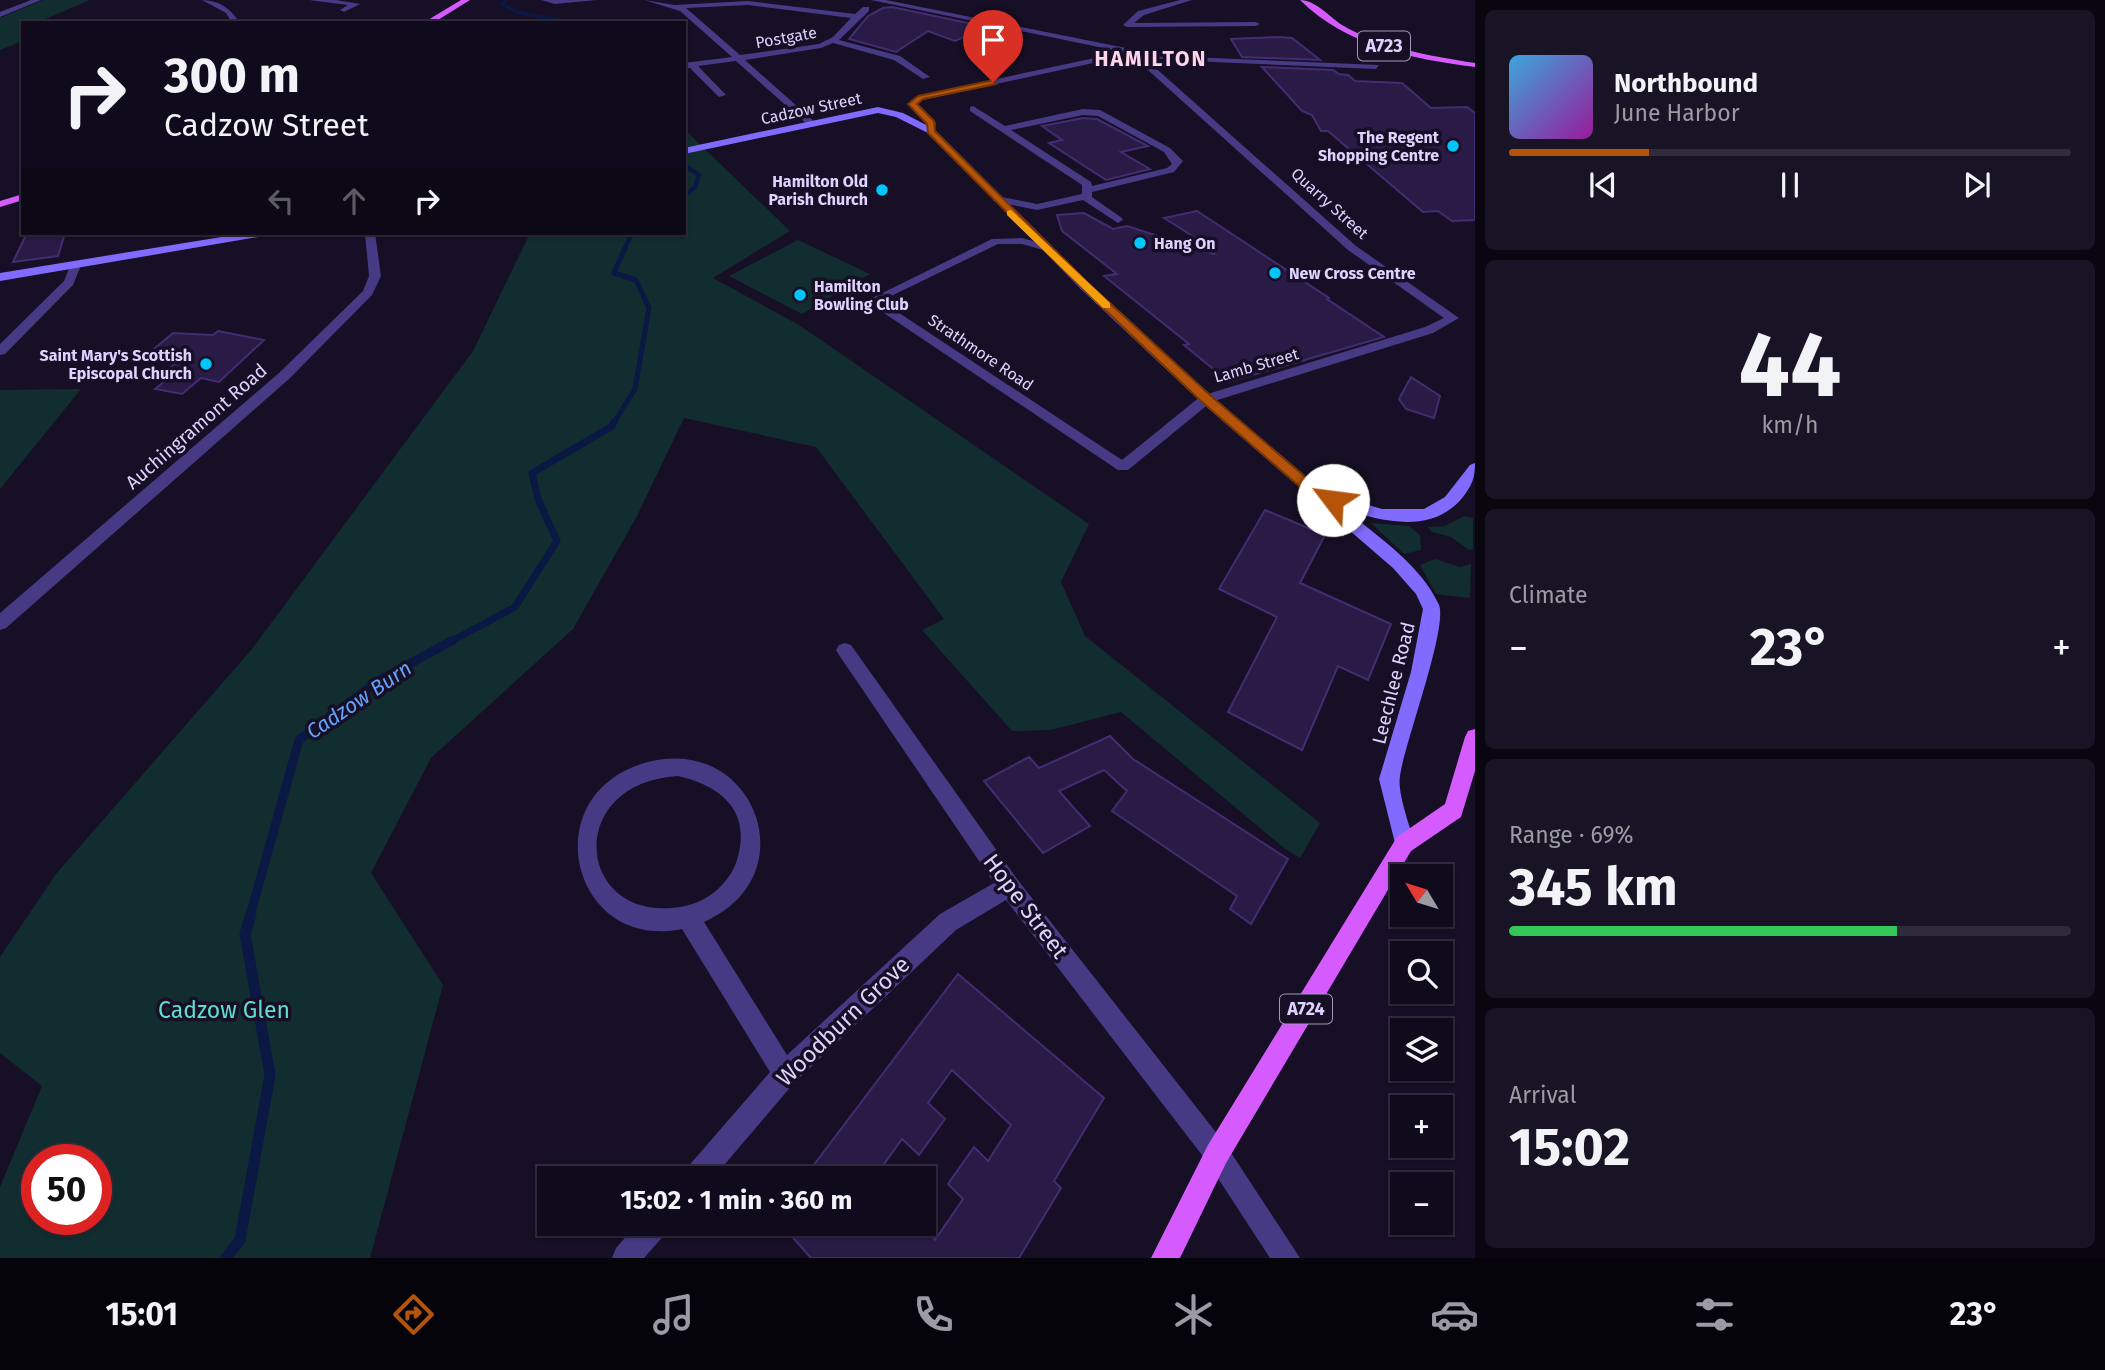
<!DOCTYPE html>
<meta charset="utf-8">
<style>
:root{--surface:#100b1c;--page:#191425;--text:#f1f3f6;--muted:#9c9ba3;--line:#302b3b;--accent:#b45309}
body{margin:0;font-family:"Fira Sans",sans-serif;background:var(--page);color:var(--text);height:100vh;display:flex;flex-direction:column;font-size:26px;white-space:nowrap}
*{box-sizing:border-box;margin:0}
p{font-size:23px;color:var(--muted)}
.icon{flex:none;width:38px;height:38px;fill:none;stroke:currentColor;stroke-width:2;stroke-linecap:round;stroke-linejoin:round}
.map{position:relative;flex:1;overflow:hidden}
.side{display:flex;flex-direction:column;gap:10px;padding:10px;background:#09060f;width:630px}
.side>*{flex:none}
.guide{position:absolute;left:21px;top:21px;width:665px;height:214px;border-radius:0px;box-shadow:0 2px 5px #0004,0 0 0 2px var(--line);background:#100b1c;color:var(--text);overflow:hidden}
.needle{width:46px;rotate:308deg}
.tools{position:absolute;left:1390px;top:864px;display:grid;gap:14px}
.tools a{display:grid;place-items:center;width:63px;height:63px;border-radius:0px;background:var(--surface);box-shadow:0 2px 5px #0004,0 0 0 2px var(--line);font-size:35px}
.speed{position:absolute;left:21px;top:1144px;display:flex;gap:14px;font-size:35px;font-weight:700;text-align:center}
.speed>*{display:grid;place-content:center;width:91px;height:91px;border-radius:50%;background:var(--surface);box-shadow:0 2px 5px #0004,0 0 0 2px var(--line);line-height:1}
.speed .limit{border:10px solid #d22;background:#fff;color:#111}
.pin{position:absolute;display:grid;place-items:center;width:60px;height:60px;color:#fff;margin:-72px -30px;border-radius:50% 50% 50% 0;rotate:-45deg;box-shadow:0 0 7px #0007}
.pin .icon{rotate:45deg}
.me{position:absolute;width:77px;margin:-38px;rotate:300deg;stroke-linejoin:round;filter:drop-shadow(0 0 5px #0008)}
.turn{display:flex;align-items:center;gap:24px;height:147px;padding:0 28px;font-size:32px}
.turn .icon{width:91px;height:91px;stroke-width:2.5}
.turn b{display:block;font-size:49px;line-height:60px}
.lanes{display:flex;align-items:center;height:66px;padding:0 28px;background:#0003;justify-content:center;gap:35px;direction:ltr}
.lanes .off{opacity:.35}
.big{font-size:52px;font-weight:700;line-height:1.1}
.side .card{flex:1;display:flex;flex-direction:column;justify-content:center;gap:10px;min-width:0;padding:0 24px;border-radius:10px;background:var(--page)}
.side .dial{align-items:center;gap:0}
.dial b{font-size:91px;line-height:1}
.song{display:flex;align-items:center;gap:21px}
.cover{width:84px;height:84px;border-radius:10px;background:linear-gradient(135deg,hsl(200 70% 55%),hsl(300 70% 35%))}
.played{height:7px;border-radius:4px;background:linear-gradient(90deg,var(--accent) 25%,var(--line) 25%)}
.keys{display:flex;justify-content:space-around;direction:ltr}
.heat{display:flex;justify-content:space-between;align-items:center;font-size:38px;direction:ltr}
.charge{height:10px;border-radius:5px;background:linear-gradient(90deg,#34c759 69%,var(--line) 0)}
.trip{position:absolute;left:537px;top:1166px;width:399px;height:70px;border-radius:0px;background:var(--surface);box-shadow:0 2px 5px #0004,0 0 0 2px var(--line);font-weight:700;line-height:70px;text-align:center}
.tab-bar{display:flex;height:112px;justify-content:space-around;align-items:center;background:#06040b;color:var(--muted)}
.tab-bar .icon{width:49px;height:49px}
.tab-bar .on{color:var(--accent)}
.tab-bar b{font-size:32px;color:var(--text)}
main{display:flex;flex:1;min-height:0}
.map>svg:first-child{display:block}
</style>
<main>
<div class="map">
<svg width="1475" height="1258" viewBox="0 0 1475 1258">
<rect width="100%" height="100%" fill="#160f25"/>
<g fill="#122d2f" fill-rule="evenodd">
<polygon points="43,0 90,0 36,23 23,23 23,41 0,50 0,18"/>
<path d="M 684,129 L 790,231 L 713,278 L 799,325 L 1089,524 L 1061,582 L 1085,636 L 1320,823 L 1300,858 L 1284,848 L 1121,712 L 1051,730 L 1012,731 L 922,630 L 944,619 L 816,447 L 684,418 L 637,516 L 573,629 L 431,758 L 371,873 L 443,985 L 370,1258 L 0,1258 L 0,1187 L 42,1086 L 0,1053 L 0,957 L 56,874 L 252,649 L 473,351 L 530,233 L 684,233 ZM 37,1160 L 96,1160 L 96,1220 L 37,1220 Z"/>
<polygon points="798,240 870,274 802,314 729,276"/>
<polygon points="81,389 0,489 0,390"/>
<polygon points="1464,516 1473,518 1473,549 1469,550 1451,537 1432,532 1428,527 1445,526"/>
<polygon points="1371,523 1409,526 1420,535 1421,550 1404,554"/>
<polygon points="1435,559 1460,567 1471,564 1470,598 1436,594 1420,565"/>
</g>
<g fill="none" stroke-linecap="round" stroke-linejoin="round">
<polyline stroke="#0a1843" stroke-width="3.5" points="507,0 502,4 517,12 572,23"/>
<g stroke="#0a1843" stroke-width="4.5">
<polyline points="684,165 699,175 695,187 684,196"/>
<polyline points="624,250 632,233"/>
</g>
<polyline stroke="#0a1843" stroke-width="5" points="613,424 635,389 649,308 636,280 614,273 625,248"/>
<polyline stroke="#0a1843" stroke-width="7" points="450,642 515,607 557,541 538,499 532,473 611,427 614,422"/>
<polyline stroke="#0a1843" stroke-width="9" points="250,916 299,740 378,681 453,640"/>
<polyline stroke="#0a1843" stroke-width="11" points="226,1258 240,1240 270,1075 245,934 251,914"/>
</g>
<g fill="#291b46" stroke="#432d72" stroke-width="2">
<polygon points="892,7 987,27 955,41 928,31 896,52 849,39 868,16 883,8"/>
<polygon points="1278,37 1292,38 1320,60 1242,57 1231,39"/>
<polygon points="1262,67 1333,70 1339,74 1348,75 1355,81 1402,83 1431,108 1467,107 1475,113 1475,220 1452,221 1438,211 1423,212 1328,131 1321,131 1312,115 1302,111"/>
<polygon points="1083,118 1097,119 1148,146 1121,152 1150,169 1106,180 1049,143 1062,140 1042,126"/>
<polygon points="1197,211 1329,298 1327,299 1384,337 1229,382 1184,345 1189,344 1104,276 1117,274 1062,231 1057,215 1084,213 1113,229 1127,226 1214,254 1216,251 1164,218"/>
<polygon points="27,233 65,233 58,256 13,262"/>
<polygon points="218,331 264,340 219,382 201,378 182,394 155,389 165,381 156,379 178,361 148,354 173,333 213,335"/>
<polygon points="1411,377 1440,396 1434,418 1406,409 1399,399"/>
<polygon points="1265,510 1325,535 1300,583 1391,624 1368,680 1338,666 1302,750 1228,712 1277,617 1219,589"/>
<polygon points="1110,736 1133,759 1288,859 1251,924 1230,909 1237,896 1112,811 1127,791 1104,770 1059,791 1090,826 1043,853 984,781 1029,757 1039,768"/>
<polygon points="958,974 1104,1098 1054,1181 1061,1188 1019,1258 811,1258 780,1223 919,1223 935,1240 963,1199 948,1184 974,1147 988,1161 1011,1125 952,1070 928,1103 945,1119 919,1155 902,1139 874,1178 804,1178"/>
</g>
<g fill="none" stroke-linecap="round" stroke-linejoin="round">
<g fill="#463a84" fill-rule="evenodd">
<polygon points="31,0 41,0 0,17 0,12"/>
<path d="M 202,0 C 219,0 231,9 240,23 L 232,23 L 226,13 Z"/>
<polygon points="309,0 336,0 360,4 344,12 340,10 348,5"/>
<polygon points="541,0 597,0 555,4"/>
<path d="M 644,0 L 675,5 L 748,1 L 855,14 L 863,7 L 869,7 L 869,11 L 839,40 L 900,56 L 930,77 L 923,79 L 894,60 L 833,43 L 821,48 L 745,60 L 817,124 L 809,126 L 736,61 L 698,66 L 726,95 L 719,97 L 690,68 L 684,68 L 684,63 L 732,57 L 680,11 ZM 748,5 L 851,18 L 833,37 L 819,44 L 740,55 L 686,8 Z"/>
<polygon points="871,0 886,0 1166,56 1379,65 1376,69 1166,60 1141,55 1356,246 1459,318 1433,333 1211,402 1128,470 1118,470 866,301 992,239 1022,238 1051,246 1051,250 1047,251 1022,244 998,244 881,301 1122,460 1201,396 1425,327 1444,318 1348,250 1129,53 1125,56 923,100 917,104 936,123 934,133 928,133 926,124 908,104 917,96 1123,52"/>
<polygon points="1180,0 1192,0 1144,15 1134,23 1256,22 1260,24 1256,26 1127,27 1123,25 1138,11"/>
<polygon points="101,20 116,23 98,23"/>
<path d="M 973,106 L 1005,126 L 1083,109 L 1100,110 L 1170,148 L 1183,161 L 1174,172 L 1092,192 L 1092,197 L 1122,218 L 1123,220 L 1118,223 L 1083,200 L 1037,210 L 993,201 L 993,197 L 997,196 L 1037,204 L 1082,194 L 1082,185 L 970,111 L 970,107 ZM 1083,115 L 1098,116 L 1164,152 L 1172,164 L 1167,168 L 1092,186 L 1091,182 L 1011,130 Z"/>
<polygon points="365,233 375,233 381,276 372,295 289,379 6,628 0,630 0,613 279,373 363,291 369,276"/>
<polygon points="71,263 81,265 73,285 5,354 0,355 0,344 64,281"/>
<path d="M 845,643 L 851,645 L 1017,879 L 1226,1145 L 1300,1258 L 1270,1258 L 1208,1163 L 1006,900 L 956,930 L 794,1083 L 713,1178 L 682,1178 L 686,1169 L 770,1072 L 682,929 C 573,952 534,799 641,764 C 752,728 811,875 704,922 L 787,1055 L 940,914 L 994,883 L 839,655 L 836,650 L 839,645 ZM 678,776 C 723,786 753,813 736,863 C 728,884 707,902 685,906 C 577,928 560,783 678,776 Z"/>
<polygon points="638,1223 670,1223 666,1233 644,1258 612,1258 616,1248"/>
</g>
<g fill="#816bfe" fill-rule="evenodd">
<path d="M 878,107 L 903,113 L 934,129 L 1089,283 L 1211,396 L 1324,492 L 1382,509 L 1424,509 L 1445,497 L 1470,465 L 1475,463 C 1475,478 1472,485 1463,497 C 1433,534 1385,522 1346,510 C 1379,538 1421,565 1439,605 C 1448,628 1404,745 1400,776 C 1397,792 1410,827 1415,844 L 1411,851 L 1404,854 L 1397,851 L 1379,779 L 1411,672 L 1423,609 L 1416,594 L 1393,568 L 1201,402 L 1081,289 L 928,133 L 896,117 L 878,113 L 684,154 L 684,148 Z"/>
<polygon points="246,233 269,233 264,236 0,281 0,273"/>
</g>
<g fill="#d55bfe" fill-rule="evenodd">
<polygon points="461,0 470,0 433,23 423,23"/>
<path d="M 1300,0 C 1315,0 1330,17 1342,25 C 1382,48 1430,56 1475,63 L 1475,67 C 1413,59 1346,46 1300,0 Z"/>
<polygon points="23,194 23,200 0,207 0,201"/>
<polygon points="1475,729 1475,771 1461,817 1411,851 1226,1163 1180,1258 1151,1258 1208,1145 1397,837 1445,804 1465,737 1468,731"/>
</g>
</g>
<polygon fill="#b45309" stroke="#753606" stroke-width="2" points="993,80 996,84 923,99 917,104 934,121 935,131 1089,284 1211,396 1323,492 1338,497 1338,504 1333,505 1313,498 1202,402 1082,288 928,133 927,124 908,104 918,96"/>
<polygon fill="#f59e0b" points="1011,210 1110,303 1110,308 1103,308 1007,215 1007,211"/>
<g fill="#01c5fd" stroke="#160f25" stroke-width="2.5">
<circle cx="1453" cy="146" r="7"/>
<circle cx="882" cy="190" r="7"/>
<circle cx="1140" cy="243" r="7"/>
<circle cx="1275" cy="273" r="7"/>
<circle cx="800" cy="295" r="7"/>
<circle cx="206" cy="364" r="7"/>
</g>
<g text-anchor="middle" stroke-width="7" stroke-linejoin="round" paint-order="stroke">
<g font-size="16" fill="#ded3ff" stroke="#160f25">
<text transform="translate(786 37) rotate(-10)" y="6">Postgate</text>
<text transform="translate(811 108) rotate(-12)" y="6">Cadzow Street</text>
<text transform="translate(1330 203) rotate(42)" y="6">Quarry Street</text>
<text transform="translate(981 352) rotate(34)" y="6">Strathmore Road</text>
<text transform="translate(1256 365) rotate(-16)" y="6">Lamb Street</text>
</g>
<g font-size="16" font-weight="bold" fill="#ded3ff" stroke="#160f25" text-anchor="end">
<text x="1439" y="143">The Regent<tspan x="1439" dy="18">Shopping Centre</tspan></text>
<text x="868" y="187">Hamilton Old<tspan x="868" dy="18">Parish Church</tspan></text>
<text x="1154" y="249" text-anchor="start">Hang On</text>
<text x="1289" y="279" text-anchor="start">New Cross Centre</text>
<text x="814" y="292" text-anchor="start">Hamilton<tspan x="814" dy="18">Bowling Club</tspan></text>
<text x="192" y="361">Saint Mary's Scottish<tspan x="192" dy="18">Episcopal Church</tspan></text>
</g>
<g fill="#160f25" stroke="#a298be" stroke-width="2">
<rect x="1358" y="31.5" width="52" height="29" rx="5"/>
<rect x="1280" y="994.5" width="52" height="29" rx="5"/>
</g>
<g font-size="18" font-weight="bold" fill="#ded3ff">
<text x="1384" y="52">A723</text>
<text x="1306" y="1015">A724</text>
</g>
<g font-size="19" fill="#ded3ff" stroke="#160f25">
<text transform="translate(196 426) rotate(-41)" y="7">Auchingramont Road</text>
<text transform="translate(1393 683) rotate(-76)" y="7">Leechlee Road</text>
</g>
<g font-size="21" font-weight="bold" letter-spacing="2" fill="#ffd5eb" stroke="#160f25">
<text x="1151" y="66">HAMILTON</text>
</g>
<g font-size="21" font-style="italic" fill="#62a3fe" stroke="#160f25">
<text transform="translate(359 700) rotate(-34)" y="7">Cadzow Burn</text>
</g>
<g font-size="23" fill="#ded3ff" stroke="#160f25">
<text transform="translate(1026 906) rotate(53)" y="8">Hope Street</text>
<text transform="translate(843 1021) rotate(-44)" y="8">Woodburn Grove</text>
</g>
<g font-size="23" fill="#5fdfcf" stroke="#160f25">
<text x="224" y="1018">Cadzow Glen</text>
</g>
</g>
</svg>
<div class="tools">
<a><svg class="needle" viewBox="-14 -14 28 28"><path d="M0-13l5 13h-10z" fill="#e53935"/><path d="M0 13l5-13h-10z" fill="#9c9ba3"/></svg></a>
<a><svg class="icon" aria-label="search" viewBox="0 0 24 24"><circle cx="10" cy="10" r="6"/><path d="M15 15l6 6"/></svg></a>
<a><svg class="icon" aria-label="layers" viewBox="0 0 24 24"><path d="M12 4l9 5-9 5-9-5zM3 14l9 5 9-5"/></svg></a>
<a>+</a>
<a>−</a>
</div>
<div class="speed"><div class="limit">50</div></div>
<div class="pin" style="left:993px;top:82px;background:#d93025"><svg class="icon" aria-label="arrive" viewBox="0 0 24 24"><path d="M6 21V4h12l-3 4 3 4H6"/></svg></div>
<svg class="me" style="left:1333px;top:500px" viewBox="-20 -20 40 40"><circle r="19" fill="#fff"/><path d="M0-13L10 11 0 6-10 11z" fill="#b45309"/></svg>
<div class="trip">15:02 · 1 min · 360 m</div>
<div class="guide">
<div class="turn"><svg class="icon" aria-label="right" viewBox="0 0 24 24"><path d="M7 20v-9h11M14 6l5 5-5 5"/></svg><div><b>300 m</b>Cadzow Street</div></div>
<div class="lanes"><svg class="icon off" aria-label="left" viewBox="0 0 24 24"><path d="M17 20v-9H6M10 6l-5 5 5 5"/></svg><svg class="icon off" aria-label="ahead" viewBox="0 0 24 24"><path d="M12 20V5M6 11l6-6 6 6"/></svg><svg class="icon" aria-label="right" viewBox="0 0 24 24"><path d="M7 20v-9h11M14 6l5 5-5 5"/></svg></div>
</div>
</div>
<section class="side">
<div class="card">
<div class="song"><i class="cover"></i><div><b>Northbound</b><p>June Harbor</p></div></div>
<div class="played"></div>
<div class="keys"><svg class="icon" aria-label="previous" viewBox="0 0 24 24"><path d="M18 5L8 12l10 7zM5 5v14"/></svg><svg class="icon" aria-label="pause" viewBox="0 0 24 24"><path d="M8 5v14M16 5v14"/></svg><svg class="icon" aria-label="next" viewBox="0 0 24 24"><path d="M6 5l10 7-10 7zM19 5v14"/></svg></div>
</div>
<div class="card dial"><b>44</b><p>km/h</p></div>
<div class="card"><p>Climate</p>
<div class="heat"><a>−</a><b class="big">23°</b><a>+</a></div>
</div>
<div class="card"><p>Range · 69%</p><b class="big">345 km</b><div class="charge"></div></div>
<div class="card"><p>Arrival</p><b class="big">15:02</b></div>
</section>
</main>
<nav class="tab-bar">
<b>15:01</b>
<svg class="icon on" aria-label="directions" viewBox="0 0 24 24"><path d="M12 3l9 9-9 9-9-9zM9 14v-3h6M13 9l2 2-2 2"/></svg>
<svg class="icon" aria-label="music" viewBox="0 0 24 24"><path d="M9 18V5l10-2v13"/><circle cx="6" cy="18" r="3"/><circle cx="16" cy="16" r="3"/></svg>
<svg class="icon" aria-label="phone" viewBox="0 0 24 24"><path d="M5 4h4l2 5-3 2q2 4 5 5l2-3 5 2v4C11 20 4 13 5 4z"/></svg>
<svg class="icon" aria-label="climate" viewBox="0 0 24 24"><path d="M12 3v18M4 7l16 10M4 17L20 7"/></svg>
<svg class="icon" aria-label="car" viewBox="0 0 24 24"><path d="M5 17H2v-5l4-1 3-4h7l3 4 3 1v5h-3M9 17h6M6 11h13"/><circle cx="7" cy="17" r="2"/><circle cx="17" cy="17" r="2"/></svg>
<svg class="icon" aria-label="filters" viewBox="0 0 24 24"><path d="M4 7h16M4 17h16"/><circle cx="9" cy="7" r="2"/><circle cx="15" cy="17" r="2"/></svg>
<b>23°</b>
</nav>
